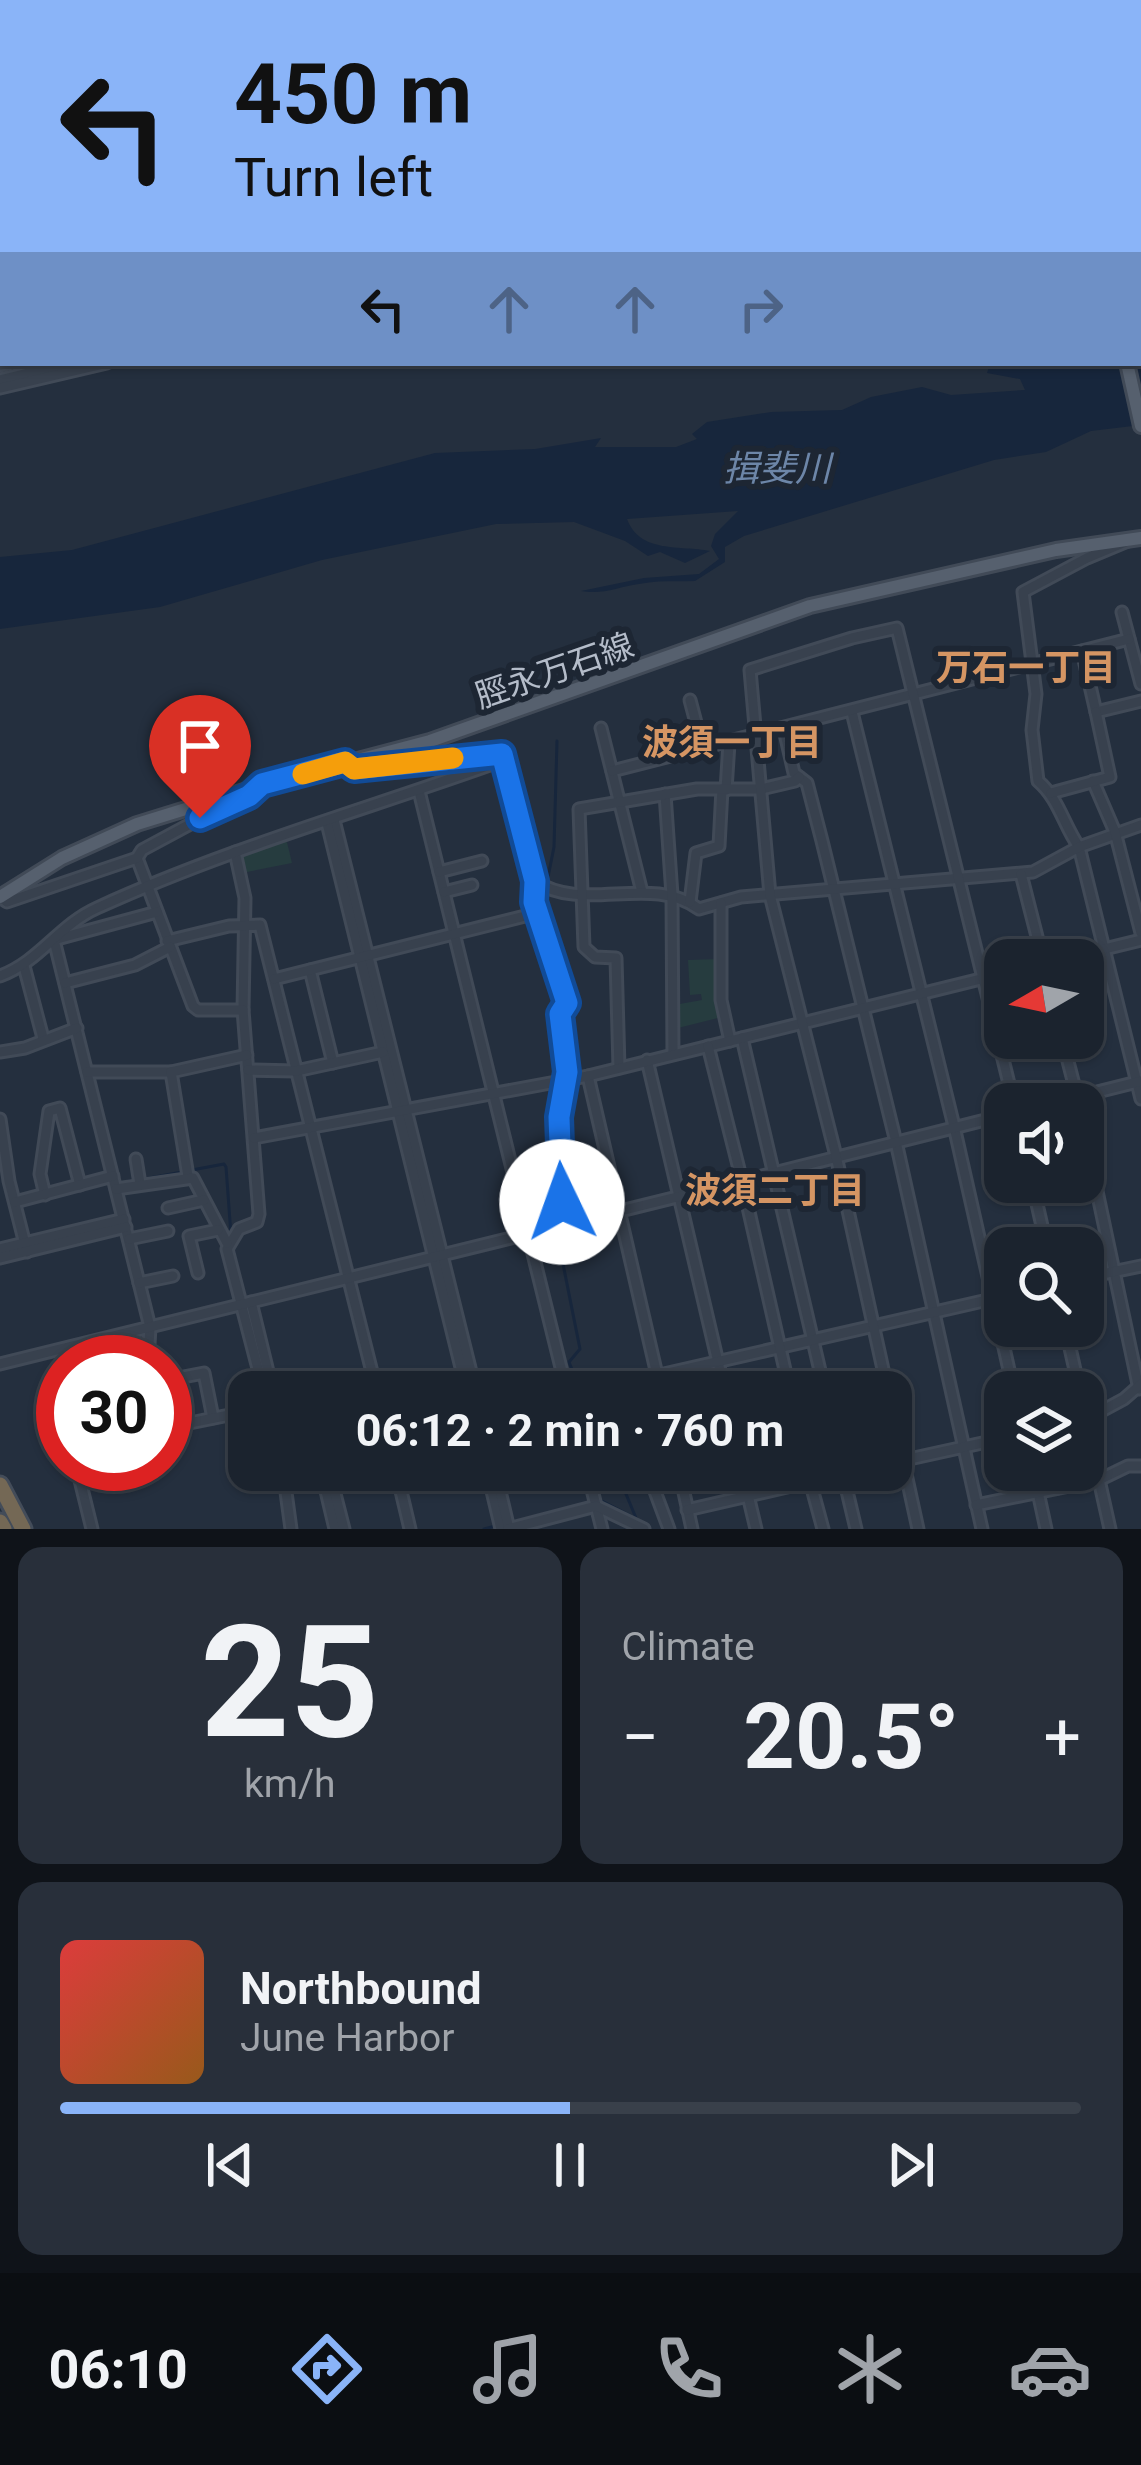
<!DOCTYPE html>
<meta charset="utf-8">
<style>
:root{--surface:#1b232e;--page:#282f3a;--text:#f1f3f6;--muted:#a0a4aa;--line:#39404a;--accent:#8ab4f8}
body{margin:0;font-family:Roboto,"Noto Sans JP",sans-serif;background:var(--page);color:var(--text);height:100vh;display:flex;flex-direction:column;font-size:45px;white-space:nowrap}
*{box-sizing:border-box;margin:0}
p{font-size:39px;color:var(--muted)}
.icon{flex:none;width:66px;height:66px;fill:none;stroke:currentColor;stroke-width:2;stroke-linecap:round;stroke-linejoin:round}
.map{position:relative;height:1529px;overflow:hidden}
.side{display:flex;flex-direction:column;gap:18px;padding:18px;background:#0f1319;flex:1}
.side>*{flex:none}
.banner{position:absolute;left:0px;top:0px;width:1143px;height:366px;box-shadow:0 3px 9px #0004,0 0 0 3px var(--line);background:#8ab4f8;color:#111;overflow:hidden}
.needle{width:78px;rotate:261deg}
.controls{position:absolute;left:984px;top:939px;display:grid;gap:24px}
.controls a{display:grid;place-items:center;width:120px;height:120px;border-radius:24px;background:var(--surface);box-shadow:0 3px 9px #0004,0 0 0 3px var(--line);font-size:60px}
.speed{position:absolute;left:36px;top:1335px;display:flex;gap:24px;font-size:60px;font-weight:700;text-align:center}
.speed>*{display:grid;place-content:center;width:156px;height:156px;border-radius:50%;background:var(--surface);box-shadow:0 3px 9px #0004,0 0 0 3px var(--line);line-height:1}
.speed .limit{border:18px solid #d22;background:#fff;color:#111}
.pin{position:absolute;display:grid;place-items:center;width:102px;height:102px;color:#fff;margin:-123px -51px;border-radius:50% 50% 50% 0;rotate:-45deg;box-shadow:0 0 12px #0007}
.pin .icon{rotate:45deg}
.me{position:absolute;width:132px;margin:-66px;rotate:357deg;stroke-linejoin:round;filter:drop-shadow(0 0 9px #0008)}
.turn{display:flex;align-items:center;gap:42px;height:252px;padding:0 36px;font-size:54px}
.turn .icon{width:156px;height:156px;stroke-width:2.5}
.turn b{display:block;font-size:84px;line-height:102px}
.lanes{display:flex;align-items:center;height:114px;padding:0 36px;background:#0003;justify-content:center;gap:60px;direction:ltr}
.lanes .off{opacity:.35}
.big{font-size:90px;font-weight:700;line-height:1.1}
.side .card{flex:1;display:flex;flex-direction:column;justify-content:center;gap:18px;min-width:0;padding:0 42px;border-radius:24px;background:var(--page)}
.side .dial{align-items:center;gap:0}
.dial b{font-size:156px;line-height:1}
.song{display:flex;align-items:center;gap:36px}
.cover{width:144px;height:144px;border-radius:18px;background:linear-gradient(135deg,hsl(0 70% 55%),hsl(30 70% 35%))}
.played{height:12px;border-radius:6px;background:linear-gradient(90deg,var(--accent) 50%,var(--line) 50%)}
.keys{display:flex;justify-content:space-around;direction:ltr}
.heat{display:flex;justify-content:space-between;align-items:center;font-size:66px;direction:ltr}
.side .tiles{flex:1;display:grid;gap:18px;grid-template-columns:1fr 1fr}
.card:last-child{grid-column:span 2}
.trip{position:absolute;left:228px;top:1371px;width:684px;height:120px;border-radius:24px;background:var(--surface);box-shadow:0 3px 9px #0004,0 0 0 3px var(--line);font-weight:700;line-height:120px;text-align:center}
.dock{display:flex;height:192px;justify-content:space-around;align-items:center;background:#0b0e12;color:var(--muted)}
.dock .icon{width:84px;height:84px}
.dock .selected{color:var(--accent)}
.dock b{font-size:54px;color:var(--text)}
.map>svg:first-child{display:block}
</style>
<div class="map">
<svg width="1141" height="1529" viewBox="0 0 1141 1529">
<rect width="100%" height="100%" fill="#242f3e"/>
<g fill="#263c3f">
<polygon points="286,838 292,863 242,873 238,853"/>
<polygon points="719,959 722,1017 674,1029 674,1005 702,1000 701,994 690,995 688,960"/>
</g>
<path fill="#17263c" d="M 1141,327 L 1141,425 L 1091,431 L 1046,452 L 994,460 L 744,536 L 725,547 L 725,562 L 695,581 C 677,582 659,580 639,584 C 618,587 603,595 581,591 L 644,578 L 699,574 L 719,559 L 711,546 L 715,534 L 738,511 L 627,519 C 640,554 681,545 710,551 L 685,563 L 660,552 L 648,556 L 625,541 L 574,522 L 496,524 L 322,560 L 160,607 L 0,629 L 0,557 L 72,550 L 435,453 L 535,449 L 601,438 L 595,447 L 676,447 L 697,439 L 692,434 L 707,422 L 771,412 L 842,410 L 871,397 L 922,387 L 951,395 L 1025,390 L 1020,379 L 987,373 L 990,364 L 1140,363 Z"/>
<g fill="none" stroke-linecap="round" stroke-linejoin="round">
<g stroke="#17263c" stroke-width="3">
<polyline points="1053,0 1054,3"/>
<polyline points="532,3 536,0"/>
<polyline points="847,3 866,0"/>
<polyline points="1140,70 1141,69"/>
<polyline points="1140,92 1141,92"/>
<polyline points="547,882 554,847 557,741"/>
<polyline points="542,890 540,904 554,949"/>
<polyline points="570,998 572,1005 566,1015 572,1076"/>
<polyline points="192,1170 224,1164 226,1167 231,1235"/>
<polyline points="144,1179 182,1172"/>
<path d="M 563,1212 C 577,1173 561,1126 570,1085"/>
<polyline points="119,1220 109,1185 135,1180"/>
<polyline points="562,1227 563,1264 580,1349 569,1362 580,1389"/>
<polyline points="232,1244 245,1299"/>
<polyline points="247,1309 260,1358"/>
<polyline points="616,1470 636,1518"/>
<polyline points="509,1523 600,1500 637,1519"/>
<polyline points="484,1529 499,1525"/>
</g>
<g stroke="#414a57" stroke-width="15">
<g id="minor">
<polyline points="84,0 84,3"/>
<polyline points="141,0 141,3"/>
<polyline points="187,0 187,3"/>
<polyline points="299,0 300,3"/>
<polyline points="482,0 482,3"/>
<polyline points="661,0 661,3"/>
<polyline points="781,0 781,3"/>
<polyline points="1029,0 1029,3"/>
<polyline points="402,3 409,0"/>
<polyline points="869,3 888,0"/>
<polyline points="0,21 3,20"/>
<polyline points="1140,101 1141,101"/>
<polyline points="0,113 3,112"/>
<polyline points="0,122 3,128"/>
<polyline points="0,148 3,153"/>
<polyline points="0,224 3,219"/>
<polyline points="0,332 3,332"/>
<polyline points="0,365 9,363"/>
<polyline points="0,380 70,363"/>
<polyline points="0,388 107,363"/>
<path d="M 1130,540 L 1087,558 L 1023,592 L 1036,694 L 1032,730 L 1038,781 C 1059,799 1063,824 1079,847 L 1141,1099"/>
<polyline points="1122,612 1141,684"/>
<polyline points="1082,651 1096,712 1141,701"/>
<polyline points="690,700 703,749"/>
<polyline points="852,712 953,1122 1014,1392"/>
<polyline points="601,728 642,892"/>
<polyline points="784,729 794,773 807,783 822,841 896,1142 982,1529"/>
<path d="M 345,763 L 354,769 L 498,753 L 504,760 L 535,881 C 583,914 651,873 699,909 L 741,897 L 1033,872 L 1079,847 L 1141,825"/>
<polyline points="612,771 1129,639"/>
<polyline points="1093,781 1115,832 1141,933"/>
<polyline points="726,790 729,743"/>
<polyline points="419,791 567,1392"/>
<polyline points="1051,793 1110,777 1096,712"/>
<polyline points="665,794 672,895 673,1054"/>
<polyline points="334,820 476,1392"/>
<polyline points="327,823 467,1392"/>
<polyline points="235,852 245,898 243,1010"/>
<polyline points="137,858 193,1006 198,1010 243,1010 259,1214 257,1222 239,1229 227,1249 264,1392"/>
<polyline points="439,872 482,861"/>
<polyline points="1021,874 1043,960"/>
<polyline points="535,881 534,902 567,1003 560,1014 567,1072 559,1116 562,1202 554,1227"/>
<polyline points="444,892 472,885"/>
<polyline points="0,897 7,902 137,858 142,850 259,787"/>
<polyline points="690,902 696,853 719,846 722,789"/>
<polyline points="721,903 721,1000 730,1041"/>
<polyline points="57,939 157,912"/>
<polyline points="54,940 150,1327 148,1362"/>
<polyline points="167,941 229,926 260,925 377,1392"/>
<polyline points="1059,960 1141,940"/>
<polyline points="24,966 43,1038"/>
<polyline points="310,970 333,1063"/>
<path d="M 0,976 C 39,962 59,925 97,908 C 228,848 368,809 504,760"/>
<polyline points="274,979 537,913"/>
<polyline points="65,983 135,965 170,947"/>
<polyline points="742,1038 825,1392"/>
<polyline points="1062,1038 1079,1104"/>
<polyline points="0,1052 25,1048 77,1028"/>
<polyline points="647,1060 725,1392"/>
<polyline points="619,1068 616,958 595,957 584,947 579,809 697,789 761,789 795,781 799,777"/>
<polyline points="248,1070 296,1071 383,1052"/>
<polyline points="87,1072 171,1072"/>
<polyline points="588,1076 661,1392"/>
<polyline points="1049,1104 1141,1081"/>
<polyline points="0,1119 9,1181 27,1252"/>
<polyline points="1083,1125 1139,1389"/>
<polyline points="254,1138 588,1076 1005,973"/>
<polyline points="136,1159 140,1184"/>
<polyline points="188,1176 171,1072 247,1055"/>
<polyline points="1032,1182 1047,1248"/>
<polyline points="116,1189 193,1178 227,1243"/>
<polyline points="45,1195 40,1174 49,1111 60,1108 80,1185"/>
<polyline points="15,1202 113,1176"/>
<polyline points="168,1208 204,1200"/>
<polyline points="129,1239 168,1231"/>
<polyline points="0,1249 124,1219"/>
<polyline points="0,1258 126,1227"/>
<polyline points="198,1273 189,1236 218,1230"/>
<polyline points="1083,1278 1141,1266"/>
<polyline points="139,1283 173,1276"/>
<polyline points="251,1302 273,1392"/>
<polyline points="1065,1326 1080,1392"/>
<polyline points="0,1364 742,1181 708,1046"/>
<polyline points="568,1392 598,1389 1005,1296"/>
<polyline points="790,1392 742,1181 1005,1115"/>
<polyline points="888,1392 836,1156 770,895 750,670 852,638 897,628 1014,1104"/>
<polyline points="891,1405 918,1529"/>
<polyline points="1083,1408 1110,1529"/>
<polyline points="1083,1421 1124,1399 1141,1384"/>
<polyline points="185,1424 178,1378 204,1373 213,1418"/>
<polyline points="165,1428 249,1411"/>
<polyline points="891,1463 1005,1438"/>
<polyline points="76,1464 92,1529"/>
<polyline points="283,1470 291,1529"/>
<polyline points="321,1470 335,1529"/>
<polyline points="329,1470 344,1529"/>
<polyline points="396,1470 410,1529"/>
<polyline points="487,1470 501,1529"/>
<polyline points="495,1470 509,1529"/>
<polyline points="587,1470 602,1529"/>
<polyline points="647,1470 669,1529"/>
<polyline points="679,1470 692,1529"/>
<polyline points="742,1470 756,1529"/>
<polyline points="807,1470 823,1529"/>
<polyline points="842,1470 856,1529"/>
<polyline points="1054,1470 1058,1488"/>
<polyline points="1038,1492 1046,1529"/>
<polyline points="976,1505 1099,1480 1128,1466 1141,1466"/>
<polyline points="687,1510 861,1470"/>
<polyline points="508,1529 596,1506 644,1529"/>
</g>
</g>
<g stroke="#414a57" stroke-width="18">
<g id="major">
<polyline points="1040,0 1041,3"/>
<polyline points="1140,122 1141,121"/>
<polyline points="1127,363 1141,426"/>
<polyline points="0,897 62,858 137,824 263,785 430,741 810,606 1056,550 1141,538"/>
</g>
</g>
<g stroke="#434c59" stroke-width="21">
<g id="highway">
<polyline points="0,1485 23,1529"/>
<polyline points="0,1522 4,1529"/>
</g>
</g>
<use href="#minor" stroke="#38414e" stroke-width="9"/>
<use href="#major" stroke="#56606e" stroke-width="12"/>
<use href="#highway" stroke="#746855" stroke-width="15"/>
</g>
<g fill="none" stroke-linecap="round" stroke-linejoin="round">
<g stroke="#114b97" stroke-width="30">
<polyline id="route" points="200,818 249,796 262,784 345,762 354,769 502,754 535,881 534,902 567,1003 560,1014 567,1072 559,1117 562,1202"/>
</g>
<use href="#route" stroke="#1a73e8" stroke-width="21"/>
<polyline stroke="#f59e0b" stroke-width="21" points="303,774 345,762 354,769 453,758"/>
</g>
<g text-anchor="middle" stroke-width="12" stroke-linejoin="round" paint-order="stroke">
<g font-size="33" fill="#b4bcc9" stroke="#1d2633">
<text transform="translate(554 670) rotate(-19)" y="12">脛永万石線</text>
</g>
<g font-size="36" font-style="italic" fill="#6d86a8" stroke="#1d2633">
<text x="777" y="481">揖斐川</text>
</g>
<g font-size="36" font-weight="bold" fill="#d59563" stroke="#1d2633">
<text x="1026" y="680">万石一丁目</text>
<text x="732" y="755">波須一丁目</text>
<text x="775" y="1203">波須二丁目</text>
</g>
</g>
</svg>
<div class="controls">
<a><svg class="needle" viewBox="-14 -14 28 28"><path d="M0-13l5 13h-10z" fill="#e53935"/><path d="M0 13l5-13h-10z" fill="#a0a4aa"/></svg></a>
<a><svg class="icon" aria-label="sound" viewBox="0 0 24 24"><path d="M4 9h4l5-4v14l-5-4H4zM17 9q2 3 0 6"/></svg></a>
<a><svg class="icon" aria-label="search" viewBox="0 0 24 24"><circle cx="10" cy="10" r="6"/><path d="M15 15l6 6"/></svg></a>
<a><svg class="icon" aria-label="layers" viewBox="0 0 24 24"><path d="M12 4l9 5-9 5-9-5zM3 14l9 5 9-5"/></svg></a>
</div>
<div class="speed"><div class="limit">30</div></div>
<div class="pin" style="left:200px;top:818px;background:#d93025"><svg class="icon" aria-label="arrive" viewBox="0 0 24 24"><path d="M6 21V4h12l-3 4 3 4H6"/></svg></div>
<svg class="me" style="left:562px;top:1202px" viewBox="-20 -20 40 40"><circle r="19" fill="#fff"/><path d="M0-13L10 11 0 6-10 11z" fill="#1a73e8"/></svg>
<div class="trip">06:12 · 2 min · 760 m</div>
<div class="banner">
<div class="turn"><svg class="icon" aria-label="left" viewBox="0 0 24 24"><path d="M17 20v-9H6M10 6l-5 5 5 5"/></svg><div><b>450 m</b>Turn left</div></div>
<div class="lanes"><svg class="icon" aria-label="left" viewBox="0 0 24 24"><path d="M17 20v-9H6M10 6l-5 5 5 5"/></svg><svg class="icon off" aria-label="ahead" viewBox="0 0 24 24"><path d="M12 20V5M6 11l6-6 6 6"/></svg><svg class="icon off" aria-label="ahead" viewBox="0 0 24 24"><path d="M12 20V5M6 11l6-6 6 6"/></svg><svg class="icon off" aria-label="right" viewBox="0 0 24 24"><path d="M7 20v-9h11M14 6l5 5-5 5"/></svg></div>
</div>
</div>
<section class="side">
<div class="tiles">
<div class="card dial"><b>25</b><p>km/h</p></div>
<div class="card"><p>Climate</p>
<div class="heat"><a>−</a><b class="big">20.5°</b><a>+</a></div>
</div>
<div class="card">
<div class="song"><i class="cover"></i><div><b>Northbound</b><p>June Harbor</p></div></div>
<div class="played"></div>
<div class="keys"><svg class="icon" aria-label="previous" viewBox="0 0 24 24"><path d="M18 5L8 12l10 7zM5 5v14"/></svg><svg class="icon" aria-label="pause" viewBox="0 0 24 24"><path d="M8 5v14M16 5v14"/></svg><svg class="icon" aria-label="next" viewBox="0 0 24 24"><path d="M6 5l10 7-10 7zM19 5v14"/></svg></div>
</div>
</div>
</section>
<nav class="dock">
<b>06:10</b>
<svg class="icon selected" aria-label="directions" viewBox="0 0 24 24"><path d="M12 3l9 9-9 9-9-9zM9 14v-3h6M13 9l2 2-2 2"/></svg>
<svg class="icon" aria-label="music" viewBox="0 0 24 24"><path d="M9 18V5l10-2v13"/><circle cx="6" cy="18" r="3"/><circle cx="16" cy="16" r="3"/></svg>
<svg class="icon" aria-label="phone" viewBox="0 0 24 24"><path d="M5 4h4l2 5-3 2q2 4 5 5l2-3 5 2v4C11 20 4 13 5 4z"/></svg>
<svg class="icon" aria-label="climate" viewBox="0 0 24 24"><path d="M12 3v18M4 7l16 10M4 17L20 7"/></svg>
<svg class="icon" aria-label="car" viewBox="0 0 24 24"><path d="M5 17H2v-5l4-1 3-4h7l3 4 3 1v5h-3M9 17h6M6 11h13"/><circle cx="7" cy="17" r="2"/><circle cx="17" cy="17" r="2"/></svg>
</nav>
